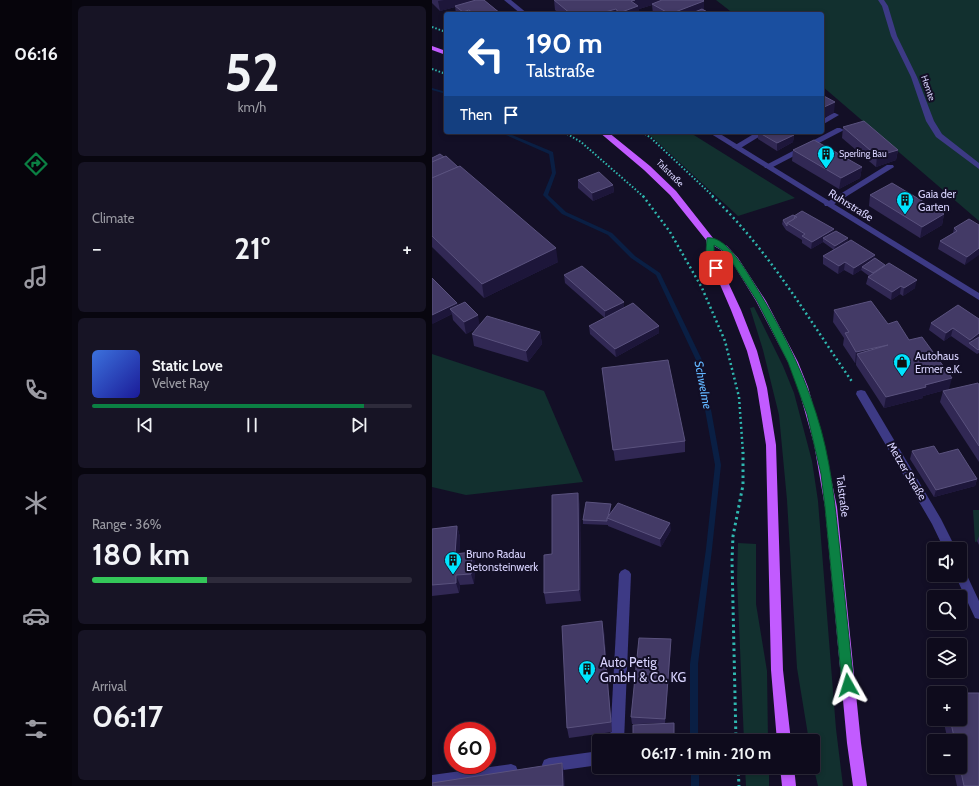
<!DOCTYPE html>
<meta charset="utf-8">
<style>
:root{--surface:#0e0b1c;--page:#171425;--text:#f1f3f6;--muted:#9b9ba3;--line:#2e2b3b;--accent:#0b8043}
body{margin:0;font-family:Cabin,sans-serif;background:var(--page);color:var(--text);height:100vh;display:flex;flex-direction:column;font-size:15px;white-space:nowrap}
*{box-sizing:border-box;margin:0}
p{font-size:13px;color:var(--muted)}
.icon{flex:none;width:22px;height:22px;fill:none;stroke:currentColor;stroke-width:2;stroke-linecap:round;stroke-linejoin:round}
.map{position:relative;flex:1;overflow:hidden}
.drawer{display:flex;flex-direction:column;gap:6px;padding:6px;background:#08060f;width:360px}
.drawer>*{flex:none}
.hud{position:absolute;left:12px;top:12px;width:380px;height:122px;border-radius:4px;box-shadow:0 2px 6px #0003,0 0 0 1px var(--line);background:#1a4fa0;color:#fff;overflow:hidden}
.buttons{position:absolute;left:495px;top:542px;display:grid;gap:8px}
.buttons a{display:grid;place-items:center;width:40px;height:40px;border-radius:4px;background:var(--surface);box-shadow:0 2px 6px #0003,0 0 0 1px var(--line);font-size:20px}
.speed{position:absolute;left:12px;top:722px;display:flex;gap:8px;font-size:20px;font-weight:700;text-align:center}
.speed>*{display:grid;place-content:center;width:52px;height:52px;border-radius:50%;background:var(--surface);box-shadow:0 2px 6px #0003,0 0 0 1px var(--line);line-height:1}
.speed .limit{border:6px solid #d22;background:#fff;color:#111}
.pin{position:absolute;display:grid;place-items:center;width:34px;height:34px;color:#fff;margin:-17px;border-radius:8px;box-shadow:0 2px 6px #0006}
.me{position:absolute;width:44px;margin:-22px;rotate:354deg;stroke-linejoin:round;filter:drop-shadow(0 0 3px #0008)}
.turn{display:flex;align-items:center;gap:14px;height:84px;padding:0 16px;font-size:18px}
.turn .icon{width:52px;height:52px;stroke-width:2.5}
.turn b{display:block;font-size:28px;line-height:34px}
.then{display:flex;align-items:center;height:38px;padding:0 16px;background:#0003;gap:8px;font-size:15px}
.big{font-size:30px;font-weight:700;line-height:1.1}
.drawer .tile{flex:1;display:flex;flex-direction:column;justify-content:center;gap:6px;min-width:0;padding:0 14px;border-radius:6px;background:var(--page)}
.drawer .dial{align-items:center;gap:0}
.dial b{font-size:52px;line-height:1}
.song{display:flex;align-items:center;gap:12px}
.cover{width:48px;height:48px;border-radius:6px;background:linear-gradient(135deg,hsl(220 70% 55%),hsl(240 70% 35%))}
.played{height:4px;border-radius:2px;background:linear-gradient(90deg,var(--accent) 85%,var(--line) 85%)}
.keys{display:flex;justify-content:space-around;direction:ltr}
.heat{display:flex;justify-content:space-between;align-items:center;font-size:22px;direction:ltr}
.charge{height:6px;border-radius:3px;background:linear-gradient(90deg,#34c759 36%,var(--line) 0)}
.trip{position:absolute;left:160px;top:734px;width:228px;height:40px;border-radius:4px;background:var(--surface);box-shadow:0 2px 6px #0003,0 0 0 1px var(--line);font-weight:700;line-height:40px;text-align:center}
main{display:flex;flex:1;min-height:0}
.tab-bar{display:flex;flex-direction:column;width:72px;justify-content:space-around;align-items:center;background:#06040b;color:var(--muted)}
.tab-bar .icon{width:28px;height:28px}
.tab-bar .current{color:var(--accent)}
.tab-bar b{font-size:18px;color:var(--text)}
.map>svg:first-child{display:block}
</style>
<main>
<nav class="tab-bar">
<b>06:16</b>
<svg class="icon current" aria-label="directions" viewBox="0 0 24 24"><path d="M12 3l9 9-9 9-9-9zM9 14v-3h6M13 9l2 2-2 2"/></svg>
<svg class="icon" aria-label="music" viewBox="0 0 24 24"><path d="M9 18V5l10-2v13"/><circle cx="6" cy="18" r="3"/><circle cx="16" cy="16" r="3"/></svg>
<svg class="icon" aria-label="phone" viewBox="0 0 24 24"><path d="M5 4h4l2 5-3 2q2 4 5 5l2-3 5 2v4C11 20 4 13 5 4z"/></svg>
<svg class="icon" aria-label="climate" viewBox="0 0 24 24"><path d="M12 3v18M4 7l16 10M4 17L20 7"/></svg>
<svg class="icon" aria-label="car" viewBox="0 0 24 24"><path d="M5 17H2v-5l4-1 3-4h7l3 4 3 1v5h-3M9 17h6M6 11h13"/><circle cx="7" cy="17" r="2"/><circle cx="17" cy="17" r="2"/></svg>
<svg class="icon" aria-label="filters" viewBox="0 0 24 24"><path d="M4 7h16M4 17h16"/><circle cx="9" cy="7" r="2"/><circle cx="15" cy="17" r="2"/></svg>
</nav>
<section class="drawer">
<div class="tile dial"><b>52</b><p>km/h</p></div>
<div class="tile"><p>Climate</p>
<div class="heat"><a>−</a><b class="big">21°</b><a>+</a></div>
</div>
<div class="tile">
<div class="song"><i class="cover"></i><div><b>Static Love</b><p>Velvet Ray</p></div></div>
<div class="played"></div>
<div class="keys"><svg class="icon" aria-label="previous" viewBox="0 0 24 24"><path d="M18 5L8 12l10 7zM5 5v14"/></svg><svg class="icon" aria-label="pause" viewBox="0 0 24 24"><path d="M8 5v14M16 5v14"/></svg><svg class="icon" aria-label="next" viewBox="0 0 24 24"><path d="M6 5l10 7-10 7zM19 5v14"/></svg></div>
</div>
<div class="tile"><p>Range · 36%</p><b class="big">180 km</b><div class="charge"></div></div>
<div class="tile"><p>Arrival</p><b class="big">06:17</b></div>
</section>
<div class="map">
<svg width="547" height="786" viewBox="0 0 547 786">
<rect width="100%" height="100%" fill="#130f26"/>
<g fill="#12302f">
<polygon points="284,0 547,0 547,221 390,86 390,14 302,14"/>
<polygon points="213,132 257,132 363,198 306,216 220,137"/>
<polygon points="322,307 351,366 362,393 380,461 386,501 404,729 411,786 386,786 381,765 381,741 377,741 365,668 355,500 347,415 331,350 318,308"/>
<polygon points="0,354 112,391 151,482 34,495 0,487"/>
<polygon points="541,510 547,510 547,541 543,542"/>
<polygon points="306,543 324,544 324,604 335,671 336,741 312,741 305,579"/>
<polygon points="313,767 337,767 337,786 314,786"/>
</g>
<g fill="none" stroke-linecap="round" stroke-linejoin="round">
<g fill="#0a1f44" fill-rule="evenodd">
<polygon points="0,88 14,92 14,94 0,90"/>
<polygon points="67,132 73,132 121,152 124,173 116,195 134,212 180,233 203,256 228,273 270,360 289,465 280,549 266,664 266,741 258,741 258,664 274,549 283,465 264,360 224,275 199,258 176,235 130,214 111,195 120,173 117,154"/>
<rect x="259" y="767" width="8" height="19"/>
</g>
<g stroke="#2fb8b0" stroke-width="2" stroke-dasharray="1.5 2" stroke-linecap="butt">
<polyline points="0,27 14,32"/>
<polyline points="0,69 14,74"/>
<polyline points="132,132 149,142 212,197"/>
<polyline points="210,132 219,138 282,197"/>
</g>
<g stroke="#2fb8b0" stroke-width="2.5" stroke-dasharray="2 3" stroke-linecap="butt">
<polyline points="211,196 238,232 270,288 293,341 307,397 311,453"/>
<path d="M 280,196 C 337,250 377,320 421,383"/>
</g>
<g stroke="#2fb8b0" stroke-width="3" stroke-dasharray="2.5 3.5" stroke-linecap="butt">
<polyline points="304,741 300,560 301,536 311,485 311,452"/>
<polyline points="306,767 307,786"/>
</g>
<g fill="#3d3a85" fill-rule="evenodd">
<polygon points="400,113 403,113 407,115 390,125 390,120"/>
<polygon points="405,128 408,128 412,130 339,168 333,168 332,166"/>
<polygon points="325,132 335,132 307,149 304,149 300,147"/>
<polygon points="366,132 377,132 373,134"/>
<polygon points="455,165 461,165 462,167 399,206 393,206 392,204"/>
<polygon points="429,390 433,391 509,519 524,549 512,549 500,524 424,394 425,391"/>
<polygon points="528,567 532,569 547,601 547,619 543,618 523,575 528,575"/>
<polygon points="193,569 197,571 199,574 192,741 178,741 187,574 189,571"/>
<polygon points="167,751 167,765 117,772 112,770 110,765 112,760 117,758"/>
<polygon points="79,764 84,766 86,771 84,776 79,778 20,786 0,786 0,775"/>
</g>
<g fill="#3d3a85" fill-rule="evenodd">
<polygon points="72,0 79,0 96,14 89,14"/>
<polygon points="446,0 452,0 456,6 465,36 485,77 502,121 510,134 547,163 547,169 504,137 494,121 479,77 459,36 450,6"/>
<polygon points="276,132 285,132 547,293 547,300"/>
</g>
<g fill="#c25bff" fill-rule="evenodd">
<polygon points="0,46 14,51 14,55 0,50"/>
<polygon points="167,132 176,132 218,166 244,191 281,238 295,246 306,258 334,301 366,362 376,387 392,444 405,507 429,743 435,786 421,786 415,743 393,507 382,444 366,387 356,362 324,301 300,262 289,250 282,246 282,252 309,310 325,351 335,388 344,445 351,670 359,741 345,741 339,670 334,445 325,388 315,351 299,310 274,252 274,240 238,195 212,170"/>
<polygon points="348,767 362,767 364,786 350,786"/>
</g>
</g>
<g fill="#312854">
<polygon points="0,0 52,0 70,14 25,14 24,13 23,7 8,11 0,3"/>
<polygon points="122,0 272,1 272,10 279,14 221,14 220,5 207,9 207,14 128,14 123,10"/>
<polygon points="411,127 466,150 464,160 444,167 410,138"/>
<polygon points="326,132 362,135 361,142 345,151 326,139"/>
<polygon points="361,150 430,167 428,178 407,189 360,161"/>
<polygon points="0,158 126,262 52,298 0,247"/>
<polygon points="146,180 181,185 182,192 161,201 146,188"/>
<polygon points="438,195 512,214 510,225 488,238 437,206"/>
<polygon points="361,215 416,238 415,242 443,258 483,288 471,296 468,294 459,300 434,284 436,277 437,276 429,270 421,275 412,270 406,274 391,264 391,256 402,250 391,242 379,249 370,243 370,240 354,230 350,224 351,220"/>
<polygon points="547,225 533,265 506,249 508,241 521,233 522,228"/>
<polygon points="132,275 192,308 227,326 227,333 184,357 158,334 157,326 173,318 133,283"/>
<polygon points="25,303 26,305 48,325 108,332 110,344 96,362 42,346 40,334 45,328 34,334 21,320 20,314 0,324"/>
<polygon points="402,310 456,324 477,340 517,389 491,396 491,398 452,408 424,365 424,363 423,363 411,345 412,338 401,322"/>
<polygon points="547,319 547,353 545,354 519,336 512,341 497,330 499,323"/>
<polygon points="170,368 253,441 253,452 183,461"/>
<polygon points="547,385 547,462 508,402 511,391"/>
<polygon points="480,451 507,454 545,479 543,486 502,497 478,459"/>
<polygon points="148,504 149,601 114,604 112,593 120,554"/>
<polygon points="179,504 179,508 178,514 239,530 229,547 176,526 176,524 176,525 151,524 151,520"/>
<polygon points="25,526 28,537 27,554 40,552 43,563 42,584 28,585 27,593 0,596 0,529"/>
<polygon points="547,536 547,545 545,541"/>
<polygon points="172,631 180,732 137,738 135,728"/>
<polygon points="239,646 233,723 207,724 200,724 199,717"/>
<polygon points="511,719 528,719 547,786 525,786 521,767 528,767 528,741 516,741"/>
</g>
<g fill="#1d163a">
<polygon points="12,0 46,0 46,1 8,11 6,1"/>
<polygon points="203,0 231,0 220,4 220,5 207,9 207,14 187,14 187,13 199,1"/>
<polygon points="272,1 272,10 263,14 238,14"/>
<polygon points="184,9 184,14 166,14"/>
<polygon points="37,10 38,14 31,14 31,12"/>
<polygon points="403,102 402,113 390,119 390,108"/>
<polygon points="362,135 361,142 345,151 345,143"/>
<polygon points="466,150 464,160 444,167 445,156"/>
<polygon points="430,167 428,178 407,189 409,178"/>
<polygon points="181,185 182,192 161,201 160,193"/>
<polygon points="512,214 510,225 488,238 490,227"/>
<polygon points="402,229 401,236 391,238 391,242 379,249 380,242"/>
<polygon points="416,238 415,242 402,250 403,246"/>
<polygon points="124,248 126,262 52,298 50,284"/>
<polygon points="547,248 547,255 533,265 535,257"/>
<polygon points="443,255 442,262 430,267 429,270 421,275 422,268"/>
<polygon points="413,262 412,270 406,274 407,266"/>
<polygon points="485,280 483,288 471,296 472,288"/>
<polygon points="469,286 468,294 459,300 460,292"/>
<polygon points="192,302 192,309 173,319 173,311"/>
<polygon points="25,303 27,311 18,309 20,314 0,324 0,315"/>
<polygon points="46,315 48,327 34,334 32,322"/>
<polygon points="227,326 227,333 184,357 183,349"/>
<polygon points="521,328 519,336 512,341 514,333"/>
<polygon points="108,332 110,344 96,362 94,351"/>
<polygon points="547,333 547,340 537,343 538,340"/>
<polygon points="456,345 425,354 424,363 423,363 424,352"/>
<polygon points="520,378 517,389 491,396 491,398 452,408 454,397"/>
<polygon points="545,479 543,486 502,497 504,490"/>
<polygon points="146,493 148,504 149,601 147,590"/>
<polygon points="179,504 179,508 177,519 176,519"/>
<polygon points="238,523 239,530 229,547 228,539"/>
<polygon points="25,526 28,537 27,565 23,554"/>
<polygon points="40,552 43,563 42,584 39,574"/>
<polygon points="24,575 28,585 27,593 24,583"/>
<polygon points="170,621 172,631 180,732 179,722"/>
<polygon points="239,639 239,646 233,725 233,719"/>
<polygon points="130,763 132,772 133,786 131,786"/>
</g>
<g fill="#433a66" stroke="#5a527e">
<polygon points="44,0 52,0 69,14 42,14 37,10 31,12 23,6"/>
<polygon points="122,0 203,0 199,1 206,6 187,13 184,9 166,14 139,14"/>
<polygon points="230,0 271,0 272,1 238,14 220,4"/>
<polygon points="270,9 279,14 258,14"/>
<polygon points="390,95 403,102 390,108"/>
<polygon points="432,121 466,150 445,156 411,127"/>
<polygon points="326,132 357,132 362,135 345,143"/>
<polygon points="382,140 430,167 409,178 361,150"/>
<polygon points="8,154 12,157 0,162 0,158"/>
<polygon points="14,156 26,167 0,178 0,162"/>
<polygon points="28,166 124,248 50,284 0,236 0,178"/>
<polygon points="167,172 181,185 160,193 146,180"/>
<polygon points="460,183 512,214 490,227 438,195"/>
<polygon points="370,211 402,229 380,242 370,236 373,234 355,223 365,217 362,216"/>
<polygon points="361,215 363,216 362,219 355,223 355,226 351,220"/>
<polygon points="537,219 547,225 547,248 535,257 508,241 525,231 522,228"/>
<polygon points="404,231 416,238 403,246 391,238"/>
<polygon points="419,240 443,255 422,268 413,262 407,266 391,256"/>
<polygon points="443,258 453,265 441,273 430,267"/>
<polygon points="457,263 485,280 472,288 469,286 460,292 436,277"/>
<polygon points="150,266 192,302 173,311 132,275"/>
<polygon points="0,278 25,303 0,315"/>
<polygon points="439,301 456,324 465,321 477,340 490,337 520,378 493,385 494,387 454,397 425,354 456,345 424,352 413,333 417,332 402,310"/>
<polygon points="33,302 46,315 32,322 18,309"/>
<polygon points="201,303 227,326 183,349 157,326"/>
<polygon points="526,305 547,319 547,333 538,340 521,328 514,333 499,323"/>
<polygon points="55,316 108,332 94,351 40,334"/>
<polygon points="547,337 547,349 546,350 537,343"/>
<polygon points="236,360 253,441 181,450 170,368"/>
<polygon points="546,383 547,385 547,446 511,391"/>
<polygon points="502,446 507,454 526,449 545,479 504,490 480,451"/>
<polygon points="146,493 147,590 112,593 112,555 120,554 120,495"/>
<polygon points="154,502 179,504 176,517 175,518 175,521 151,520"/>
<polygon points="186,503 238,523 228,539 175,518"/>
<polygon points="25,526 23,554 40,552 39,574 24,575 24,583 0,585 0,529"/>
<polygon points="170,621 179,722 135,728 130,626"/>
<polygon points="207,638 239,639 233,719 199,717"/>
<polygon points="518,693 547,693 547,786 532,786 528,767 528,741 523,741 518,719 528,719 528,693"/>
<polygon points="242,723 242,741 201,741 201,725"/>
<polygon points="130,763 131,786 0,786 0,783"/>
</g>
<path fill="#0b8043" stroke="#07532c" d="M 275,238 C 291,235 309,263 316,274 C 344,318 368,363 384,413 C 399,458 403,505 408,552 C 413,597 417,641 422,685 L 420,689 L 416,690 L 412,689 L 410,685 L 393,507 L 389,474 L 375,414 L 356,362 L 325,301 L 300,262 L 290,250 L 282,245 L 282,252 L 288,268 L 284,270 L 281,270 L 274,252 Z"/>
<defs>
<g id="building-pin" transform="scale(0.9)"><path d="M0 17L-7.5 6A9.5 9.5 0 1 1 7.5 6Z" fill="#00e5ff" stroke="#130f26"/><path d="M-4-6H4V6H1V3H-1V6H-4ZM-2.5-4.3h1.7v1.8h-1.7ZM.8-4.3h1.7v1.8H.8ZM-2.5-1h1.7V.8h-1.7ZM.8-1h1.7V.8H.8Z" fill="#111"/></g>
<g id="shop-pin" transform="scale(0.9)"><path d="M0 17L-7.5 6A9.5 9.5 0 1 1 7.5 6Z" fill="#00e5ff" stroke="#130f26"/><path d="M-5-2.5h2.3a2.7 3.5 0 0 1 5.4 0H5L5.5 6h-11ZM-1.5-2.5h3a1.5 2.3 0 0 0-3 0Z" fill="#111"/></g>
</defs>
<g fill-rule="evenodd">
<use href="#building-pin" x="394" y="154"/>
<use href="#building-pin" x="473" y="200"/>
<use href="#shop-pin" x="470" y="362"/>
<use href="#building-pin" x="21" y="560"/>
<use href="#building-pin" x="155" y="669"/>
</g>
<g text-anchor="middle" stroke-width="4" stroke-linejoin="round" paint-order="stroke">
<g font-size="9" fill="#d9d4ff" stroke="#130f26">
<text transform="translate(496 88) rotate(71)" y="3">Hemte</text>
<text transform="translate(238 173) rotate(45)" y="3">Talstraße</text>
</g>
<g font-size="9" fill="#d9d4ff" stroke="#130f26" text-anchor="start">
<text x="407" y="157">Sperling Bau</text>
</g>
<g font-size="11" fill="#d9d4ff" stroke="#130f26" text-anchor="start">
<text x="486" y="198">Gaia der<tspan x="486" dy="13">Garten</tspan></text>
<text x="483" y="360">Autohaus<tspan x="483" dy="13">Ermer e.K.</tspan></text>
<text x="34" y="558">Bruno Radau<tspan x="34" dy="13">Betonsteinwerk</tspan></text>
</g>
<g font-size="11" fill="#d9d4ff" stroke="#130f26">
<text transform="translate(419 205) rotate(32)" y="4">Ruhrstraße</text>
<text transform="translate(475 471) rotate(59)" y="4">Metzer Straße</text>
<text transform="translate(411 496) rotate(83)" y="4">Talstraße</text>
</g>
<g font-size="12" font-style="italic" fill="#62b6ff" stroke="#130f26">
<text transform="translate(271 385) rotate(79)" y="4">Schwelme</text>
</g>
<g font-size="13" fill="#d9d4ff" stroke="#130f26" text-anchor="start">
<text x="168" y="667">Auto Petig<tspan x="168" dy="15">GmbH &amp; Co. KG</tspan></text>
</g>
</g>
</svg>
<div class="buttons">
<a><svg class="icon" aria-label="sound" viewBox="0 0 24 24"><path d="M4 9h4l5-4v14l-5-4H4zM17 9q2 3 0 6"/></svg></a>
<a><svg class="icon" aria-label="search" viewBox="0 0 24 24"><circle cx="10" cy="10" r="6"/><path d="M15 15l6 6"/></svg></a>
<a><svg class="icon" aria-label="layers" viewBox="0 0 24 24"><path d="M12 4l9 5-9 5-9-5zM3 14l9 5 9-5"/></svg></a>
<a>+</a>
<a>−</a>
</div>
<div class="speed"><div class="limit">60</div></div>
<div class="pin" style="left:284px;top:268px;background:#d93025"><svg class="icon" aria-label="arrive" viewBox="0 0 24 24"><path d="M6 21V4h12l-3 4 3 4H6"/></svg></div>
<svg class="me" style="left:416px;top:685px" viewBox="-20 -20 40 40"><path d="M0-17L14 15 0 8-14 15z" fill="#0b8043" stroke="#fff" stroke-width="4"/></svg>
<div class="trip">06:17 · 1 min · 210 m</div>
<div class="hud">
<div class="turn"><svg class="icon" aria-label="left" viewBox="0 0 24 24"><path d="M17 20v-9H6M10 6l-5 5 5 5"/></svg><div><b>190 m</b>Talstraße</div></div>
<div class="then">Then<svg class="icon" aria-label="arrive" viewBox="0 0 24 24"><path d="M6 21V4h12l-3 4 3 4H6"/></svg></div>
</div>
</div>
</main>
